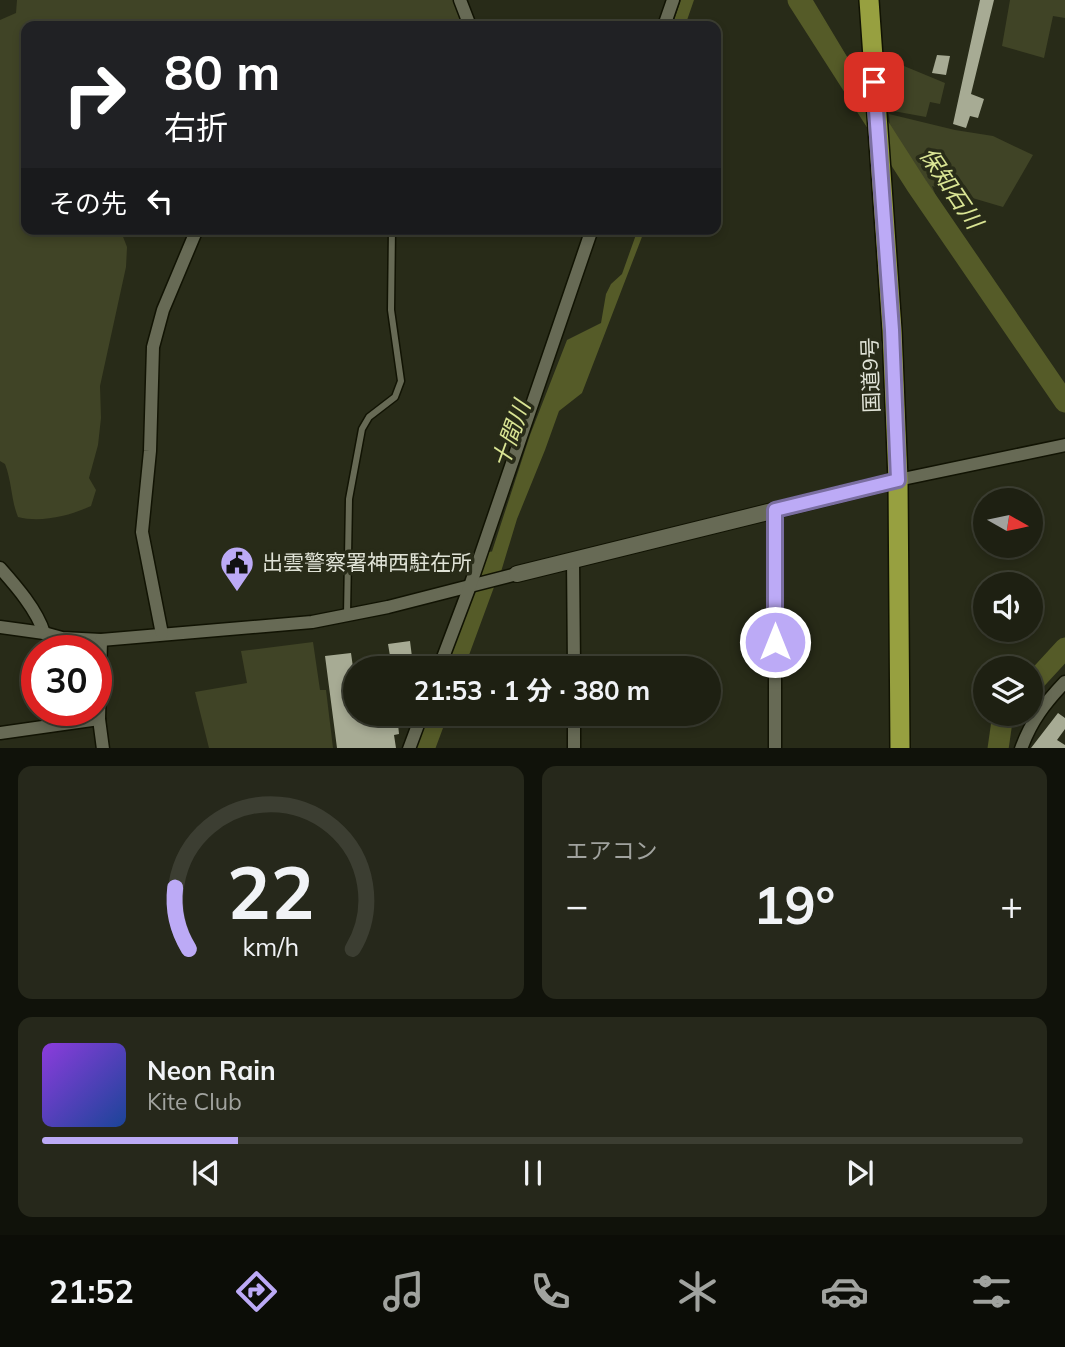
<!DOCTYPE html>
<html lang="ja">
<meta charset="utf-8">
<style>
:root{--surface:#1e2012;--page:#26281b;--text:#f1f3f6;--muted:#a1a39f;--line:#3c3e32;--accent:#bcaaf6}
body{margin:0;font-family:Mulish,"Noto Sans JP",sans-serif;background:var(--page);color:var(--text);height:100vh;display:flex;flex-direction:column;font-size:26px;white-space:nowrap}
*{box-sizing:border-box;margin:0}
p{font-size:23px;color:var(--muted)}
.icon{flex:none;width:38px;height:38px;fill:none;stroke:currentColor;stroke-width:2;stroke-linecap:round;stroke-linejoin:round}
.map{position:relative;height:748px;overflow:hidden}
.sheet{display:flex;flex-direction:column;gap:18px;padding:18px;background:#10120a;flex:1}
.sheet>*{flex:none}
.guide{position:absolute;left:21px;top:21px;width:700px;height:214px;border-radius:14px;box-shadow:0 4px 10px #0003,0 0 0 2px var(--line);background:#202124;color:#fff;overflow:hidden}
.needle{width:46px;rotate:99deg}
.buttons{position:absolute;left:973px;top:488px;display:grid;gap:14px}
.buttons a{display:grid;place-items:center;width:70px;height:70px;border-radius:50%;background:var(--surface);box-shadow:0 4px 10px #0003,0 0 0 2px var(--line);font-size:35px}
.speed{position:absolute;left:21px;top:635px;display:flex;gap:14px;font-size:35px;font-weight:700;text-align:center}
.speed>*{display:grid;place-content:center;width:91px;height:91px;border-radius:50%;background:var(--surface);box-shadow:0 4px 10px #0003,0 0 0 2px var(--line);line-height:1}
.speed .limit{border:10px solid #d22;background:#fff;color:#111}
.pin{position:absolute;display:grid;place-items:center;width:60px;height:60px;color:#fff;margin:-30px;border-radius:14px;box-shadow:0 4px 10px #0006}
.me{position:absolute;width:77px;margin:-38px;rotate:0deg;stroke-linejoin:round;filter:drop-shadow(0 0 5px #0008)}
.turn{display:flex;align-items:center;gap:24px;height:147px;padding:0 28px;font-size:32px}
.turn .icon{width:91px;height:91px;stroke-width:2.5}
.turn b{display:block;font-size:49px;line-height:60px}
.then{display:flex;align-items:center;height:66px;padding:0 28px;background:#0003;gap:14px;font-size:26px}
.big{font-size:52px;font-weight:700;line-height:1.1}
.sheet .widget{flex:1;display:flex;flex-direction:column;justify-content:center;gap:10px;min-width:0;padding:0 24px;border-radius:14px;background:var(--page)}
.sheet .dial{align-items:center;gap:0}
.dial svg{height:182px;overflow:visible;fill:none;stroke:var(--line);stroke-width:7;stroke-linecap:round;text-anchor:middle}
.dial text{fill:var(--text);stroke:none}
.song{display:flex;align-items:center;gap:21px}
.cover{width:84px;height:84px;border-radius:10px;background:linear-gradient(135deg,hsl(270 70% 55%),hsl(220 70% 35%))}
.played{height:7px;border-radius:4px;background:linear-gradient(90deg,var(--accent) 20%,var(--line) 20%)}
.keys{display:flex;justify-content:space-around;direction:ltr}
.heat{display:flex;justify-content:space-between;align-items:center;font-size:38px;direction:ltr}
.sheet .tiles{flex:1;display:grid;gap:18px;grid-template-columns:1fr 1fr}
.widget:last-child{grid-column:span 2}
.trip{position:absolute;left:343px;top:656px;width:378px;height:70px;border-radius:35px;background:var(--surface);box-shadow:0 4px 10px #0003,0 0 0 2px var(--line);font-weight:700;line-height:70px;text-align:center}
.dock{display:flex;height:112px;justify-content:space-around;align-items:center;background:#0c0d07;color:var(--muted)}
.dock .icon{width:49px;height:49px}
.dock .selected{color:var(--accent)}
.dock b{font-size:32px;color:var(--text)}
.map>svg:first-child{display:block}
</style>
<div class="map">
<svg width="1065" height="749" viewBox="0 0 1065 749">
<rect width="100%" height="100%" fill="#282b18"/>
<g fill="#404426">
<path d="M 17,0 L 457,0 L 467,26 L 26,26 L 26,229 L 120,229 L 127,247 L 126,267 L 100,386 L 101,418 L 98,445 L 89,478 L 96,490 L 91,506 C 69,516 41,523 18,517 C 11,500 12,482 5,464 L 0,461 L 0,20 L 16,13 Z"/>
<polygon points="1010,0 1065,0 1065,18 1053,16 1044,58 1002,46"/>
<polygon points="904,66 945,83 940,104 930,102 926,117 893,111"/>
<polygon points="889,114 955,130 993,136 1033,155 1003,207 932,186 937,199 928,196 891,142"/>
<polygon points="313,642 320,690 326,690 333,748 209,748 195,692 247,683 241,651"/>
</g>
<g fill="#555b28">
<polygon points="681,0 694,0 685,26 672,26"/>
<polygon points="800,0 813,0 852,65 867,84 868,105"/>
<polygon points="638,229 645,229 582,393 559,411 545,450 517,519 500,575 483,579 530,435 567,340 601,323 606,294 611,284 622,274"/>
</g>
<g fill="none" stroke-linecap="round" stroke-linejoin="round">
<g stroke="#555b28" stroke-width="21">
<polyline points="798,0 917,186 1065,402"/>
<polyline points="453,668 492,562"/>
<polyline points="1031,685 1065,648"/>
<polyline points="424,749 437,714"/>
<polyline points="998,749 1003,714"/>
</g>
</g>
<g fill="#a7ab94">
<polygon points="980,0 994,0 971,94 984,99 978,118 970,116 966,128 953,124"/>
<polygon points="937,55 950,56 946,75 932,73"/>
<polygon points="410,641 413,665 408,665 408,668 396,668 394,656 390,656 388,644"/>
<polygon points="351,653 355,682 355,714 397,714 399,734 394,735 396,748 337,748 325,656"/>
<polygon points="1058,713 1065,718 1065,729 1057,740 1065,745 1065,748 1031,748"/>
</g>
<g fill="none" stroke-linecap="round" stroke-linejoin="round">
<g stroke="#111303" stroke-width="9">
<polyline id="service" points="347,615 349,499 362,429 369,417 395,397 401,381 391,310 392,229"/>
</g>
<g stroke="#111303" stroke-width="15">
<g id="minor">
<polyline points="460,0 470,26"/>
<polyline points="664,26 673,0"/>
<polyline points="898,480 1065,445"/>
<polyline points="775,510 775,749"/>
<polyline points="573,559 574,668"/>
<path d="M 0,568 C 16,586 37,610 44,633"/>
<polyline points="0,627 44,633 62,638 101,640 312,622 388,607 517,574"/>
<polyline points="162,634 142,532 150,451 153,347 163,310 197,229"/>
<polyline points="101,640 99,719 103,749"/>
<polyline points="439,668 470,586 592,229"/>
<polyline points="574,714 574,749"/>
<polyline points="0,733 99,719"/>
<polyline points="409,749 422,714"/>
<path d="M 1021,749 C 1031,721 1045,703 1065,682"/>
</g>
</g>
<g stroke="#111303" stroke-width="18">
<polyline id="tertiary" points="517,574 898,480"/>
</g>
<g stroke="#111303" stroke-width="22">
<polyline id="trunk" points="869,0 892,330 898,480 900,749"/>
</g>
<use href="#service" stroke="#676a55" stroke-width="6"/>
<use href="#minor" stroke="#676a55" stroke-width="12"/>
<use href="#tertiary" stroke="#676a55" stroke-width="16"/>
<use href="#trunk" stroke="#97a040" stroke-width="19"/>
</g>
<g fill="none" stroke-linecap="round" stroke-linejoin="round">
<g stroke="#7a6ea0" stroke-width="18">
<polyline id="route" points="775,642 775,510 898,480 892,330 874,82"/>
</g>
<use href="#route" stroke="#bcaaf6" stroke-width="12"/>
</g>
<defs>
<g id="civic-pin" transform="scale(1.75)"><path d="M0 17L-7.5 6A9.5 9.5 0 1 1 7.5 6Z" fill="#bcaaf6" stroke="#282b18"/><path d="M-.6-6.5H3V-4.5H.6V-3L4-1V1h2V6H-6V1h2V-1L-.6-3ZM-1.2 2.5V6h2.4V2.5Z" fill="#111"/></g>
</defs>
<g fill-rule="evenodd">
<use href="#civic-pin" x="237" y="563"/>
</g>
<g text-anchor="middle" stroke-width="7" stroke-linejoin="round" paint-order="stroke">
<g font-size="21" fill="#e0e3d7" stroke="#282b18">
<text transform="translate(871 375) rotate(-92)" y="7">国道9号</text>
</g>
<g font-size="21" fill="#e0e3d7" stroke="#282b18" text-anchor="start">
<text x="262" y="570">出雲警察署神西駐在所</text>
</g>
<g font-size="23" font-style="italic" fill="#dae594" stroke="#282b18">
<text transform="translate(951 188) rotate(56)" y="8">保知石川</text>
<text transform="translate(511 434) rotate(-70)" y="8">十間川</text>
</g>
</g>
</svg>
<div class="buttons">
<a><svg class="needle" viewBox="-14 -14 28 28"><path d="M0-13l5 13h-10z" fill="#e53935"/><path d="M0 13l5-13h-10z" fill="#a1a39f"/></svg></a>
<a><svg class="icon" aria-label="sound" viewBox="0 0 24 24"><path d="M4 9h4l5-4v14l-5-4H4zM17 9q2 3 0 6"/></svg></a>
<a><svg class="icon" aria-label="layers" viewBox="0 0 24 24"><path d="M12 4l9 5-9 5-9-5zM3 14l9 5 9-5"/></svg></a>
</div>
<div class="speed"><div class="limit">30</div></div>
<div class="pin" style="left:874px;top:82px;background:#d93025"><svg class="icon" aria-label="arrive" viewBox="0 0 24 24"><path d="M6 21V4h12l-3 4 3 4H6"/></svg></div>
<svg class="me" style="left:775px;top:642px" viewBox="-20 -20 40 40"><circle r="17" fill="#bcaaf6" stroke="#fff" stroke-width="3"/><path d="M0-11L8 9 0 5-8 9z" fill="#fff"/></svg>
<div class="trip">21:53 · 1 分 · 380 m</div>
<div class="guide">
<div class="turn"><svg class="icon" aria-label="right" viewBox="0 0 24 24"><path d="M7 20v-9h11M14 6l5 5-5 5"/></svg><div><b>80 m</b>右折</div></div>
<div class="then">その先<svg class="icon" aria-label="left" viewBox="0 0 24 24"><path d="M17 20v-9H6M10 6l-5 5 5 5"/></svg></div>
</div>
</div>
<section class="sheet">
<div class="tiles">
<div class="widget dial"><svg viewBox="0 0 100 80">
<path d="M14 69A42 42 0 1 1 86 69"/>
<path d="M14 69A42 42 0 0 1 8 42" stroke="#bcaaf6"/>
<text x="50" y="56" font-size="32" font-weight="700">22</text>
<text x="50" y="72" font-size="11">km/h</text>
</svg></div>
<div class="widget"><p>エアコン</p>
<div class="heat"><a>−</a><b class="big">19°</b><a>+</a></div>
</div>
<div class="widget">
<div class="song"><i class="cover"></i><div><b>Neon Rain</b><p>Kite Club</p></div></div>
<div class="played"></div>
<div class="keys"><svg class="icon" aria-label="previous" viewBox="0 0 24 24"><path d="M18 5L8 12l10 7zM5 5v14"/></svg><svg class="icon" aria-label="pause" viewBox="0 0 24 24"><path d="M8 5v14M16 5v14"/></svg><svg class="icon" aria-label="next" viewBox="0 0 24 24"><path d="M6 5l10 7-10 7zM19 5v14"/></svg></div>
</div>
</div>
</section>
<nav class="dock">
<b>21:52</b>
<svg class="icon selected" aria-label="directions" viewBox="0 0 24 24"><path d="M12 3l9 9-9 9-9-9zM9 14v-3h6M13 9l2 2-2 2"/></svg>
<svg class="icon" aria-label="music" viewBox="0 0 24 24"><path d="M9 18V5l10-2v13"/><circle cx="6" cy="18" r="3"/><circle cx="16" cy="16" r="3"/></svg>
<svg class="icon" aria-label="phone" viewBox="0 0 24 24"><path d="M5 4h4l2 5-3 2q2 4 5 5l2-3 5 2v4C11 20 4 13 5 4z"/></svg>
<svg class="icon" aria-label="climate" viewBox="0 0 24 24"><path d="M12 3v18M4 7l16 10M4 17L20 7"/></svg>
<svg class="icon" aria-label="car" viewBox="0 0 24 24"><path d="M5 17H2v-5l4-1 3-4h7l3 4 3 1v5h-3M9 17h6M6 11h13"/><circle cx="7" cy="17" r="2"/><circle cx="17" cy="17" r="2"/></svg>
<svg class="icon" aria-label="filters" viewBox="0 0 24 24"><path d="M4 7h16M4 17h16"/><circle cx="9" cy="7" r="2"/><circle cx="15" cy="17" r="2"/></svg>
</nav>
